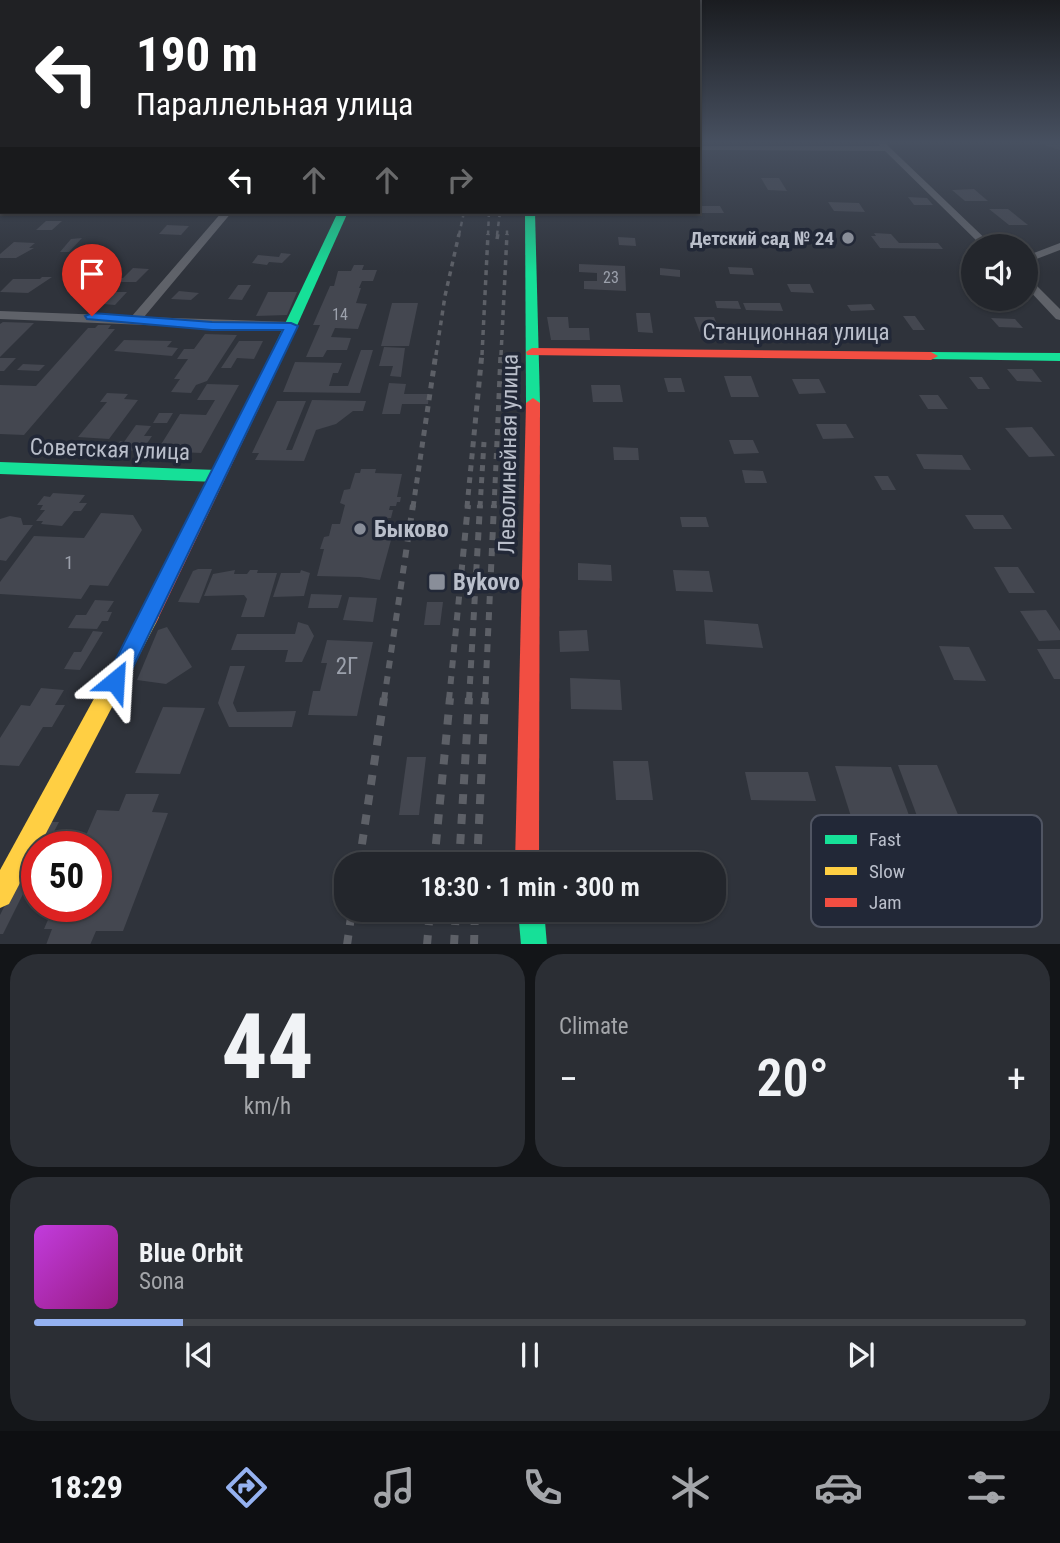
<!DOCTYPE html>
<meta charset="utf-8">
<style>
:root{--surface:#23262c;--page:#2b2e34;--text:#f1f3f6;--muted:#a3a5a9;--line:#404348;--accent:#95b2f1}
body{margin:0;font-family:"Roboto Condensed",sans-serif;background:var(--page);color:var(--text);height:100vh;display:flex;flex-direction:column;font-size:26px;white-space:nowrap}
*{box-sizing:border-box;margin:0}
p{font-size:23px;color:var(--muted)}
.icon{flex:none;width:38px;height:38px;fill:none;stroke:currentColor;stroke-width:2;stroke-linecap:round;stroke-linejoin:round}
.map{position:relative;height:944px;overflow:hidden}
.details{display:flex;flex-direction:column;gap:10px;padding:10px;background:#131518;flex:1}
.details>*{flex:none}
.hud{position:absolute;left:0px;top:0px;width:700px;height:214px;box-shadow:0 2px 5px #0004,0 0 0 2px var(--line);background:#202124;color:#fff;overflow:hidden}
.fabs{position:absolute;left:961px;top:234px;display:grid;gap:14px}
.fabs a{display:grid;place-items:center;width:77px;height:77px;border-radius:50%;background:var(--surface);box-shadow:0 2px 5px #0004,0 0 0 2px var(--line);font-size:35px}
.speed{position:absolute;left:21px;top:831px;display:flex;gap:14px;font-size:35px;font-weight:700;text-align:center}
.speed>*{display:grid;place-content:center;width:91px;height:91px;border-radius:50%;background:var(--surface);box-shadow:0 2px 5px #0004,0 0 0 2px var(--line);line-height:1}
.speed .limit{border:10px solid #d22;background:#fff;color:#111}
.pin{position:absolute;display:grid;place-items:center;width:60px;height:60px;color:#fff;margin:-72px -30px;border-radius:50% 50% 50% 0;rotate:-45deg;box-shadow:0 0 7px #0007}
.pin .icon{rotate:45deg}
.me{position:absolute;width:77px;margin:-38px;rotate:27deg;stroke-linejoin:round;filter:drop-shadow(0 0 5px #0008)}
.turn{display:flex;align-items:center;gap:24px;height:147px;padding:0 21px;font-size:32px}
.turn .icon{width:91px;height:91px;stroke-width:2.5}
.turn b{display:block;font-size:49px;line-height:60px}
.lanes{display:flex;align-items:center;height:66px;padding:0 21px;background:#0003;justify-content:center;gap:35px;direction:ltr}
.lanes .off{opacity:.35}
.big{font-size:52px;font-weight:600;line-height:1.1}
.details .tile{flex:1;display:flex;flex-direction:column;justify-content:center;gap:10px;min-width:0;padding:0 24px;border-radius:28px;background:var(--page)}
.details .dial{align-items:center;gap:0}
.dial b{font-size:91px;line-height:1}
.song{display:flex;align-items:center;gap:21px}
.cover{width:84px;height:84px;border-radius:10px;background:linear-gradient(135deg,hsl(290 70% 55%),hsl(310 70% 35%))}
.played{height:7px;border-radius:4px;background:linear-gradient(90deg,var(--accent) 15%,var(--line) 15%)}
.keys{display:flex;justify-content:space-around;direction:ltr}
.heat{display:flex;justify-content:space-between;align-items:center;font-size:38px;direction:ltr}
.details .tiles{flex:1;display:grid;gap:10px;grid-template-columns:1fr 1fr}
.tile:last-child{grid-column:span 2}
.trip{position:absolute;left:334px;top:852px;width:392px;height:70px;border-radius:28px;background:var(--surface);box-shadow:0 2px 5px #0004,0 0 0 2px var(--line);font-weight:600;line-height:70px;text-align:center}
.tab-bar{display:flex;height:112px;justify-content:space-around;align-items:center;background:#0e0f12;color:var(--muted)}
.tab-bar .icon{width:49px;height:49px}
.tab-bar .on{color:var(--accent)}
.tab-bar b{font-size:32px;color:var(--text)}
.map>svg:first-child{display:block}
</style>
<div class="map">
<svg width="1060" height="945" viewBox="0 0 1060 945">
<rect width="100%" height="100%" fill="#2f333b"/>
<g fill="#444750">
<polygon points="1036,141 1060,143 1060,150 1038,143 1041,143"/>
<polygon points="761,178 779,178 787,191 768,190"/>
<polygon points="974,189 988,201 965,201 952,190"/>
<polygon points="908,197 927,198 933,205 914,205"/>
<polygon points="828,202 859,203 865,212 834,211"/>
<polygon points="698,206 720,206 724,213 700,213"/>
<polygon points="989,209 1008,209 1028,225 1009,225"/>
<polygon points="46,221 62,221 52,230 36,230"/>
<polygon points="167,225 189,226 181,235 159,234"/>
<polygon points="703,233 720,234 722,242 705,241"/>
<polygon points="874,233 891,234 899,243 938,243 943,249 880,248 871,236 876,236"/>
<polygon points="618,237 635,238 636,246 619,245"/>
<polygon points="82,238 69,252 60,252 71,239"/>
<polygon points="14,242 35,243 29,248 34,248 16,258 0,258 0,254"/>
<polygon points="281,253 291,254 282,263 269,262 267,265 252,263 258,255 279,257"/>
<polygon points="579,264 625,266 626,291 584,289 584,281 597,281 597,273 579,272"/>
<polygon points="80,265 93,265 82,277 68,277"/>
<polygon points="354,265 364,265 362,270 377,270 373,281 362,281 359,288 361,288 356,303 367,304 358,329 335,328 331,337 351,338 347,350 327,350 323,357 306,357 320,325 313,325 330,286 334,286 338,271 351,271"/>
<polygon points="728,267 752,268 754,275 730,274"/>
<polygon points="133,268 149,269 136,282 103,282 108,277 123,278"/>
<polygon points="660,268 680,270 680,277 660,275"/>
<polygon points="42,277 52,277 28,293 0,292 13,279 40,279"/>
<polygon points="787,284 810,284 814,293 791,292"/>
<polygon points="238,285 251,285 242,300 228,299"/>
<polygon points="179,291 199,293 191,300 171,299"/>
<polygon points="115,292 127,292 115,305 103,304"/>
<polygon points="268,292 297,292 287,315 256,316"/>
<polygon points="987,299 1016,299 1021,307 990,304"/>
<polygon points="715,301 738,301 741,309 717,308"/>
<polygon points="392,303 418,303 409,346 381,346"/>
<polygon points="743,303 780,303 783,311 746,310"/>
<polygon points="871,304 875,310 851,311 847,305"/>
<polygon points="636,313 650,313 653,333 638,332"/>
<polygon points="903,316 915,316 925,330 913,330"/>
<polygon points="547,317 568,317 569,328 589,328 590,340 551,340"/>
<polygon points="694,317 714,317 721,334 701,335"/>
<polygon points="991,318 1015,319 1023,328 999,327"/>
<polygon points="3,322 34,323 0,357 0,324"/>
<polygon points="98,325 111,325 108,329 115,329 24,435 0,434 0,385 36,386 88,328 95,328"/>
<polygon points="205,334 237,335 207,381 196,385 191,393 171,392 180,379 174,379 188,359 177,359 184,349 194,349"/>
<polygon points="124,340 172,341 167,347 178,348 172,356 114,351"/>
<polygon points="239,341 263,341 254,359 237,358 231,368 221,368"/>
<polygon points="384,347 405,348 401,377 390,376 393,366 379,366"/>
<polygon points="361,350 373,350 360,393 283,392 295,362 342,363 338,373 333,373 329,386 348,386"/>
<polygon points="0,358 16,358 4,371 0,371"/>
<polygon points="23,364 45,365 39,371 17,370"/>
<polygon points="1007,369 1032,369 1042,382 1017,381"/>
<polygon points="724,376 751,376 759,397 731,397"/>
<polygon points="969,377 982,377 990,389 978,389"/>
<polygon points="664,378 681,378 685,392 668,392"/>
<polygon points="792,379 819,379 826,393 799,394"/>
<polygon points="389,383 406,384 404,394 429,394 428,404 402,404 400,414 382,414"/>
<polygon points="207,384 239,385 201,453 157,451 180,414 206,415 215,400 197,400"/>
<polygon points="591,385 620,385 623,402 593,402"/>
<polygon points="107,393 128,394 124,399 138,400 109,439 78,437 107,402 100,402"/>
<polygon points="919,395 938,395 948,409 928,409"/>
<polygon points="312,400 366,401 363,411 353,411 336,424 316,430 304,461 255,460 259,453 252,453 277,401 306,401 286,450 292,450"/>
<polygon points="159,413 173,413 167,423 153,423"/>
<polygon points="816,424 846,424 854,438 823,439"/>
<polygon points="136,425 151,426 144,436 152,436 142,451 114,450 120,441 124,442"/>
<polygon points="1032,427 1055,456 1029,457 1005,428"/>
<polygon points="729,440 753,440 759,453 734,454"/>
<polygon points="613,447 638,448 639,460 614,460"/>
<polygon points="916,454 962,455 971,470 924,469"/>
<polygon points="361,469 376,469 375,473 402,474 397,497 401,497 400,502 397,502 396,506 390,506 389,510 393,510 391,518 388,518 386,524 390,524 389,533 393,533 380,580 360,577 317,576 324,549 320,549 324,537 329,536 332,524 340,524 345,505 340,503 344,490 350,489 355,473 360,473"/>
<polygon points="742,470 763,471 767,483 745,483"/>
<polygon points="874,476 888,476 896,490 882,490"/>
<polygon points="53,493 85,495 79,503 87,503 81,511 74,511 62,526 41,524 43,521 36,521 45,510 40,510 43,505 37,505 44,496 50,497"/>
<polygon points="101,513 133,515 142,530 108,586 90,585 81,599 0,594 0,582 34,536 84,538"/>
<polygon points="965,515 1003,515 1012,529 974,529"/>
<polygon points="10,516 21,518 23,525 33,525 6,561 0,560 0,519"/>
<polygon points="680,517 706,517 709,527 682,527"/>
<polygon points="578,563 611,565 612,581 578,580"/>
<polygon points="994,567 1018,567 1035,593 1009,593"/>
<polygon points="198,569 212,569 199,603 178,602 193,571"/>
<polygon points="235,570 234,574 247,574 250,570 258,570 257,573 277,573 264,617 241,617 247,599 244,595 204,596 213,574"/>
<polygon points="301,570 310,573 304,596 273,597 281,573 300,573"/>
<polygon points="673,570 709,571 713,592 676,591"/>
<polygon points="311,594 342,595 338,608 308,608"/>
<polygon points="349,597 377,598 373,622 343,620"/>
<polygon points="95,600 114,601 107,612 112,612 108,621 102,621 97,629 68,628 76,615 86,615"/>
<polygon points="427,602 443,602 440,625 424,625"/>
<polygon points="1046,610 1060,631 1060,640 1039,641 1020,611"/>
<polygon points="704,620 758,624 763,648 706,644"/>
<polygon points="298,622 308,625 314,636 302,662 285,662 288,650 231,650 237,634 295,634"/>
<polygon points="167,627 192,667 166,684 137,680 158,630"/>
<polygon points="587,630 589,651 560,652 559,631"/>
<polygon points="93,631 103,632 80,670 64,669 74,652 81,652"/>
<polygon points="327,640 373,642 357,716 308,715 313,691 320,691 327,663 321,663"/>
<polygon points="939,646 969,647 986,681 954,680"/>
<polygon points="1037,649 1060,649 1060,679 1054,679"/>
<polygon points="230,666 245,666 233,703 237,712 296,711 292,727 229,727 218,703"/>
<polygon points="570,678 620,680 622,710 571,709"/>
<polygon points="41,688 64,690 55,705 65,705 52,727 43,727 19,766 0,765 0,738 21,705 30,706"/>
<polygon points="163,707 205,708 180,774 135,773"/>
<polygon points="407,757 426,757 419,815 399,815"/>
<polygon points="613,761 648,761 653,800 616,800"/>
<polygon points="898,765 937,765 962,824 920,824"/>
<polygon points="835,766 891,767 913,826 854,826"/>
<polygon points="745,772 808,772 816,801 751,800"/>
<polygon points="126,794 159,794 152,812 168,813 123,931 96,931 90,945 46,945 52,929 44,929 54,906 96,906 96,847 81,847 97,810 119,811"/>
<polygon points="47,822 59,822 46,847 37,847 37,866 3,934 0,934 0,915"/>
</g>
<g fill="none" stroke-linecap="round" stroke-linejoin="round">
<g fill="#5f6269" fill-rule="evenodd">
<polygon points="877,141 883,141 994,247 983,247 885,151 698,150 698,146 880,146"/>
<polygon points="2,182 2,188 0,189 0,183"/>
<polygon points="222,212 232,212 144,317 291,322 295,323 295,329 218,328 0,319 0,311 132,316"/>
<polygon points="1060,243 1060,250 1026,263 1026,256"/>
<polygon points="1026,278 1030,279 1060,309 1060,320 1056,319 1026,287"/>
</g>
<g fill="#16e098" fill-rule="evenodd">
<polygon points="338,212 348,212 278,368 271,372 266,371 264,368"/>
<polygon points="525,212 535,212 540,403 533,408 526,403"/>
<polygon points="931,352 1060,353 1060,361 926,359 926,353"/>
<polygon points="0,462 217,470 225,476 217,482 0,474"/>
<polygon points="518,910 544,910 547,945 521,945"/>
</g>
<polygon fill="#ffcf43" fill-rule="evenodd" points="149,609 156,611 159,617 156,623 9,904 0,908 0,870 142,611"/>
<g fill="#f24e42" fill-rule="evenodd">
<polygon points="532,348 931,352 938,356 931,360 527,355 526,352"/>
<polygon points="271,364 278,368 156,623 149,625 142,623 139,617 142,611 264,368"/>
<polygon points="533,398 540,403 539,864 515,864 526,403"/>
</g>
<g stroke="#5d6067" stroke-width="2.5" stroke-dasharray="4.5 4.5" stroke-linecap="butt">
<polyline points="459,235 464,212"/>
<polyline points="488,235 489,212"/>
<polyline points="497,235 500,212"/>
<polyline points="507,235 507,226"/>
</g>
<g stroke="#5d6067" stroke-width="3.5" stroke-dasharray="5 5" stroke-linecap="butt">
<polyline points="497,239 498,234"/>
<polyline points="436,355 445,296 459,234"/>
<polyline points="482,355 488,234"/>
<polyline points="501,355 507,234"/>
</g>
<g stroke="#5d6067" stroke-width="5" stroke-dasharray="6 6" stroke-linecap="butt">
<polyline points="413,507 436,353"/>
<polyline points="467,507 482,353"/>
<polyline points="480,507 484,442"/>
<polyline points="494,507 501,353"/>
</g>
<g stroke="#5d6067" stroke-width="6" stroke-dasharray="8 8" stroke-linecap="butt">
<polyline points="384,700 413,505"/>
<polyline points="449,700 468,505"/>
<polyline points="469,700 480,505"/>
<polyline points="485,700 494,505"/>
</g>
<g stroke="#5d6067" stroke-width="8" stroke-dasharray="10 10" stroke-linecap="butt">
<polyline points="359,864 384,698"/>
<polyline points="434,864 450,698"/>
<polyline points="459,864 469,698"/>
<polyline points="477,864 485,698"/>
<polyline points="347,945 352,910"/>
<polyline points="427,945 430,910"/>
<polyline points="454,945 456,910"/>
<polyline points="474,945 475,910"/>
</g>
</g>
<linearGradient id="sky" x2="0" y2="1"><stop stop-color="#1a1c20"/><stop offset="0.52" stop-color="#475060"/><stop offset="1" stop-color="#475060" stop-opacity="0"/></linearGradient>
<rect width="1060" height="273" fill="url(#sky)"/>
<polygon fill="#1a73e8" stroke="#114b97" stroke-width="2" points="92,313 212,322 291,323 298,326 123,688 115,691 108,688 105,681 108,675 283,330 212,330 87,319 85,316"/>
<g fill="#898e99" stroke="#222837" stroke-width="2.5">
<circle cx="848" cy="238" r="7"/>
<circle cx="360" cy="529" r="7"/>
<rect x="428" y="573" width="18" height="18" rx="3.5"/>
</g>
<g text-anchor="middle" stroke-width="7" stroke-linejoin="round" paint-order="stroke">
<g font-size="16" fill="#9ca1ac">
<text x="611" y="283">23</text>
<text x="340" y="320">14</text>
</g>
<g font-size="19" font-weight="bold" fill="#babfcb" stroke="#222837" text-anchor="end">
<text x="834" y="245">Детский сад № 24</text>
</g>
<g font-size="19" fill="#9ca1ac">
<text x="69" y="569">1</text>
</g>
<g font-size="23" fill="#babfcb" stroke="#222837">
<text x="796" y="340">Станционная улица</text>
<text transform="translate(110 449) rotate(2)" y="8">Советская улица</text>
<text transform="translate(508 454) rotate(-89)" y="8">Леволинейная улица</text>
</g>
<g font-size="23" font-weight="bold" fill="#babfcb" stroke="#222837" text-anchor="start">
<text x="374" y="537">Быково</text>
<text x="453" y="590">Bykovo</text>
</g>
<g font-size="23" fill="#9ca1ac">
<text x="347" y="674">2Г</text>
</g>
</g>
<rect x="811" y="815" width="231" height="112" rx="10" fill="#222837" stroke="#505563" stroke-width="2"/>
<rect x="825" y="835" width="32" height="9" fill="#16e098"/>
<rect x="825" y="867" width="32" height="8" fill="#ffcf43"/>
<rect x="825" y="898" width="32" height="9" fill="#f24e42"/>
<g font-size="19" fill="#babfcb">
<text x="869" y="846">Fast</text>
<text x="869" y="878">Slow</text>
<text x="869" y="909">Jam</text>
</g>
</svg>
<div class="fabs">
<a><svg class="icon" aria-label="sound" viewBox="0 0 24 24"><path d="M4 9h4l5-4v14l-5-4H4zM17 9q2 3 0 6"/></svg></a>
</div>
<div class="speed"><div class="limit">50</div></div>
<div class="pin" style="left:92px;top:316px;background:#d93025"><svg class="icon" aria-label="arrive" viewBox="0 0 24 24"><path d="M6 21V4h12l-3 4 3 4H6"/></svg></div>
<svg class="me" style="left:115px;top:681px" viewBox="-20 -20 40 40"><path d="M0-17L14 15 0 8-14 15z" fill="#1a73e8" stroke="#fff" stroke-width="4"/></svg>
<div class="trip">18:30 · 1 min · 300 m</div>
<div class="hud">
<div class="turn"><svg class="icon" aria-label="left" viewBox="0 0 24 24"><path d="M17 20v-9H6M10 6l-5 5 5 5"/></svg><div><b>190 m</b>Параллельная улица</div></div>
<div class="lanes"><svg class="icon" aria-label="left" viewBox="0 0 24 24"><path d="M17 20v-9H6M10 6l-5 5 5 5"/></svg><svg class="icon off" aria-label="ahead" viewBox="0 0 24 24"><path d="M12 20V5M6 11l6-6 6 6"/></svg><svg class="icon off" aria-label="ahead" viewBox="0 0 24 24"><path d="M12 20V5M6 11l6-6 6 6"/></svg><svg class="icon off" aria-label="right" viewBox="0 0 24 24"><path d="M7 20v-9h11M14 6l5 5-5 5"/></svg></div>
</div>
</div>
<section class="details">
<div class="tiles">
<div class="tile dial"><b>44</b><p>km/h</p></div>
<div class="tile"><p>Climate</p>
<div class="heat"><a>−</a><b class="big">20°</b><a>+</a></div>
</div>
<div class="tile">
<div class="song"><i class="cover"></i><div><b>Blue Orbit</b><p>Sona</p></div></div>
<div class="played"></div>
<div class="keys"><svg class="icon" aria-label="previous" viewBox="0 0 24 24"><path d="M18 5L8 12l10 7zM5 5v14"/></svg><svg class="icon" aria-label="pause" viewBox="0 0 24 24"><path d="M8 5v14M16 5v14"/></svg><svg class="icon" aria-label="next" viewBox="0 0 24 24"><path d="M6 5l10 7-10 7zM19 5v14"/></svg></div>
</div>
</div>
</section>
<nav class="tab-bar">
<b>18:29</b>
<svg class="icon on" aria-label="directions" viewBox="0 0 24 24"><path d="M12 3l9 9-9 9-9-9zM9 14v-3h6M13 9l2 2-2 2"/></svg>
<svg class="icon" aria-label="music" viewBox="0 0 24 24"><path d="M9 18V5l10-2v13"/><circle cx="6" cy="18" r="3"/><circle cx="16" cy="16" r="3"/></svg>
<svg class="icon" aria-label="phone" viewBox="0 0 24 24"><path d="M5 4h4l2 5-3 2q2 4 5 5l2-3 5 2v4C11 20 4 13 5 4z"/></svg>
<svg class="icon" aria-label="climate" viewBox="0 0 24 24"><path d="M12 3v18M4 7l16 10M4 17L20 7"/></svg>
<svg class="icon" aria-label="car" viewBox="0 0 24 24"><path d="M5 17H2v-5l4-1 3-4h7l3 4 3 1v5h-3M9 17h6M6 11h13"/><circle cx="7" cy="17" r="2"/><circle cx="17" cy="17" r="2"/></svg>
<svg class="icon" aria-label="filters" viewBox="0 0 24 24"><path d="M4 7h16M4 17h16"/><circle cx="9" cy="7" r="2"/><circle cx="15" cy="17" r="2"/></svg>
</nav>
